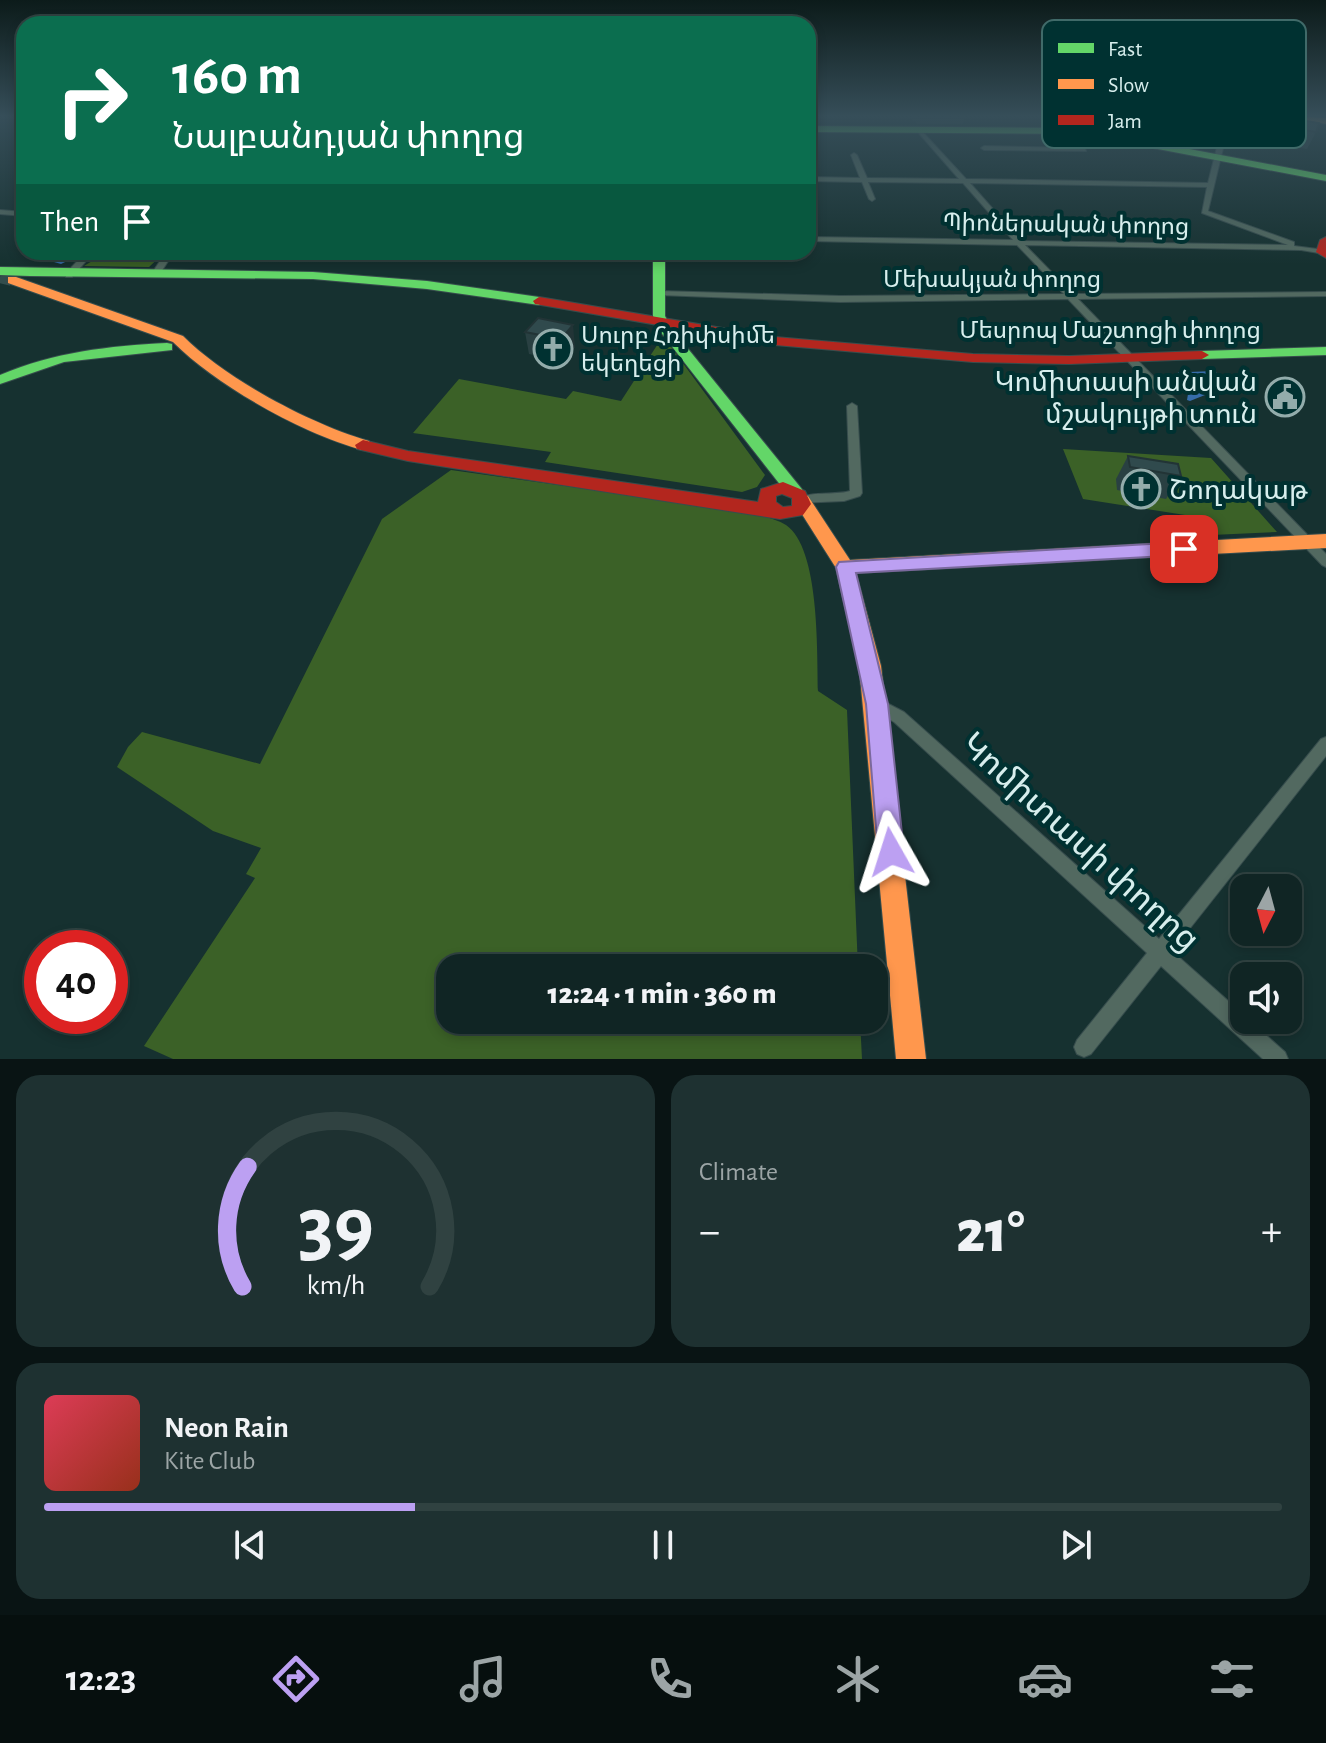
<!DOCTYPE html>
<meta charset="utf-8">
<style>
:root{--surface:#102524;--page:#1e3131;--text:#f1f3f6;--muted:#9ca5a6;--line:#304241;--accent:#bca0f2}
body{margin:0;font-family:"Alegreya Sans","Noto Sans Armenian",sans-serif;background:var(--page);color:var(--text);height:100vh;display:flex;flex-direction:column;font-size:30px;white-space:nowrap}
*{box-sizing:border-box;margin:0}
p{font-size:26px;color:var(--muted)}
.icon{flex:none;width:44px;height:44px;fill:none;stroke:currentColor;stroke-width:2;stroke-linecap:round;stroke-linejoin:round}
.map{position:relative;height:1059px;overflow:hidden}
.details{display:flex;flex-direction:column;gap:16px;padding:16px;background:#091414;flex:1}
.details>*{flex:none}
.banner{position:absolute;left:16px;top:16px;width:800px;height:244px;border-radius:24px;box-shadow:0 4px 12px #0003,0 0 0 2px var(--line);background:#0b6e4f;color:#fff;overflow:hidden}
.needle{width:52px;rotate:186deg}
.fabs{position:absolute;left:1230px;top:874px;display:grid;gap:16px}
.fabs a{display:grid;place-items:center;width:72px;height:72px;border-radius:16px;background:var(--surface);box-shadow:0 4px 12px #0003,0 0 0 2px var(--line);font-size:40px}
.speed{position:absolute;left:24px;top:930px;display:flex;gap:16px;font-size:40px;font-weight:700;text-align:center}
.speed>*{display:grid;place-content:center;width:104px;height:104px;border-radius:50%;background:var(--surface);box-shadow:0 4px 12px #0003,0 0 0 2px var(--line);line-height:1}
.speed .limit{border:12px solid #d22;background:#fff;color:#111}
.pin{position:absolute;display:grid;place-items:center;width:68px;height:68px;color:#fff;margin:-34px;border-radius:16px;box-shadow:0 4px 12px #0006}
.me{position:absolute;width:88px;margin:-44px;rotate:354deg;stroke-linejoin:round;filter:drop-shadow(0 0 6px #0008)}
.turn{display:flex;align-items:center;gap:28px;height:168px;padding:0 24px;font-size:36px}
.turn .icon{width:104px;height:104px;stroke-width:2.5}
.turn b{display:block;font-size:56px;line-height:68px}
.then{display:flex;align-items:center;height:76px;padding:0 24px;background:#0003;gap:16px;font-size:30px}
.big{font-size:60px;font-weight:800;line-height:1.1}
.details .tile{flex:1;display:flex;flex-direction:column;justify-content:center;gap:12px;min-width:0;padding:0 28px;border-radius:24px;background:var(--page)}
.details .dial{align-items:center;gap:0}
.dial svg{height:208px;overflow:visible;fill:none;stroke:var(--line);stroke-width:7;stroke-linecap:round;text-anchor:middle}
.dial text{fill:var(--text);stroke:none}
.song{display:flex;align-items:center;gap:24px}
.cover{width:96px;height:96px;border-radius:12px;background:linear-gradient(135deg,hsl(350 70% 55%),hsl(10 70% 35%))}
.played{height:8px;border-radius:4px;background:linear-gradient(90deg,var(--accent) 30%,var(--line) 30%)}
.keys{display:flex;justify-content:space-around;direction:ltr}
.heat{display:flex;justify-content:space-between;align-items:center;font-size:44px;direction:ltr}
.details .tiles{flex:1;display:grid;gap:16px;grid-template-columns:1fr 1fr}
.tile:last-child{grid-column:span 2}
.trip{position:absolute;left:436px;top:954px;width:452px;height:80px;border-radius:24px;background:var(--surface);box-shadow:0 4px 12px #0003,0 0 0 2px var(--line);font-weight:800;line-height:80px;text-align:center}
.tabs{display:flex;height:128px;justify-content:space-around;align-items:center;background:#060f0e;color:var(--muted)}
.tabs .icon{width:56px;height:56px}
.tabs .on{color:var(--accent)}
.tabs b{font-size:36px;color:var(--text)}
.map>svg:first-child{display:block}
</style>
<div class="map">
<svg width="1326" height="1059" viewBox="0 0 1326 1059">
<rect width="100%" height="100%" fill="#163130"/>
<g fill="#3b6127">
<polygon points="107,252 165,252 149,267 84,266"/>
<polygon points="663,336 765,475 757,487 742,492 545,462 551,452 413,433 459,379 566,399 573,391 621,401"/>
<polygon points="1063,449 1211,458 1277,532 1212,535 1206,526 1196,527 1185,515 1083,499"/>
<path d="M 451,470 L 745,511 C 757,515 774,518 786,525 C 820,548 817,652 818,691 L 847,710 L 858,968 L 450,968 L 450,1020 L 860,1020 L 862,1059 L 173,1059 L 144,1046 L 255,878 L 246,874 L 261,848 L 213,831 L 117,767 L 128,747 L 142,732 L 260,764 L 382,519 Z"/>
</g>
<polygon fill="#366daa" points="1214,371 1218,374 1216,378 1222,382 1202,388 1201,392 1210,393 1190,401 1187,400 1189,388 1177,385 1173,375 1180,372 1189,374 1189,372"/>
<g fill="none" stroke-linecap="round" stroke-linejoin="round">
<polygon fill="#366daa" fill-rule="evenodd" points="75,252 86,252 61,264 54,262"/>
<polyline stroke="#334d4c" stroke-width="12" stroke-dasharray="12 6" stroke-linecap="butt" points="0,277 12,280"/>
<g stroke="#374d4d" stroke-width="2">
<g id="street">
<polygon points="1087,115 1093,115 1080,137 1086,151 984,150 981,148 984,146 1080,148 1074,137"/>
<path d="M 1225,115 L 1231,115 L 1208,211 L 1294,242 L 1294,246 L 1325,250 L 1325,254 L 1301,250 L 1025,245 L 1073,294 L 1326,292 L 1326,296 L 1078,299 L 1326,554 L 1326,567 L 1322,565 L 1068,299 L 840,302 L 659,295 L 655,293 L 659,291 L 840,296 L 1064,294 L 1017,245 L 808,241 L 808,237 L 1013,240 L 963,183 L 868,182 L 875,199 L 872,201 L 869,199 L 862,182 L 808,181 L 808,177 L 860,178 L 851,155 L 854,153 L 857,155 L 867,178 L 959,179 L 917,131 L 919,128 L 966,179 L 1208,183 ZM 970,183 L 1207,187 L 1202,213 L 1288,245 L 1021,241 Z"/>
<polygon points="0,210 24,212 24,216 0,214"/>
<polygon points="86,252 94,252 72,277 66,277 66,273"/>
<polygon points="166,252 174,252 161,272 155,272 154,270"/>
<path d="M 852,403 L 857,406 L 862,493 L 860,496 L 844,501 L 798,503 L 796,500 C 810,490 834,496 850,491 L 847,406 Z"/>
<polygon points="877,698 904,712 1159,939 1321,739 1326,737 1326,756 1172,951 1244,1015 1244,1020 1249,1020 1285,1052 1288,1059 1263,1059 1161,966 1091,1054 1084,1057 1077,1054 1074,1047 1077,1040 1147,953 894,722 872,709 870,704 872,699"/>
</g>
</g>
<g stroke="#374d4d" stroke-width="2">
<g id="fast">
<polygon points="808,126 1079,128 1326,175 1326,181 1079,134 808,132"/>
<polygon points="653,252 665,252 665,316 672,329 801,488 804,492 801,496 789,496 659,330 653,316"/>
<polygon points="0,267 313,272 427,281 539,297 545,301 539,305 427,289 313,279 30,276 0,275"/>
<path d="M 167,343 L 172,344 L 172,350 L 64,362 L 0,384 L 0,375 C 54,352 109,346 167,343 Z"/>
<polygon points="1326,347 1326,355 1202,359 1195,355 1202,351"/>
</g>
</g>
<g stroke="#374d4d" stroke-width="2">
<g id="slow">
<polygon points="1283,115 1326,118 1326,124 1287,117"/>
<path d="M 8,277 L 16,277 L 183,336 C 226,379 310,424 369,441 L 371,445 L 363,450 C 303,434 217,386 173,342 L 8,283 Z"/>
<polygon points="802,494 808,496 850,560 1326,534 1326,548 856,573 881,666 926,1059 896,1059 859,666 836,568 793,500"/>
</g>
</g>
<g stroke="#374d4d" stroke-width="2">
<g id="jam">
<polygon points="1326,237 1326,258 1316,252 1320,240"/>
<polygon points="539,297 775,337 973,354 1069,356 1202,351 1209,355 1202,359 1069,364 973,362 775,345 535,304 533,301"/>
<path d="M 363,440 L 408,451 L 758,502 L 761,489 L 783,482 L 805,491 L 811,504 L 803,515 L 780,519 L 408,461 L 357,449 L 355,445 ZM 782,494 L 792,498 L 792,506 L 783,507 L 776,502 L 776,496 Z"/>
</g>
</g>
<use href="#street" fill="#526960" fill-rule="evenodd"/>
<use href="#fast" fill="#63d668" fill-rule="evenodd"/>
<use href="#slow" fill="#ff974d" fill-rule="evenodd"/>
<use href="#jam" fill="#b3261e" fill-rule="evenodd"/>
</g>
<g fill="#294042">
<polygon points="912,115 965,115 963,124 917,124 911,118"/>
<polygon points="1306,121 1316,132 1307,149 1294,147"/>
<polygon points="538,318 575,347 563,361 529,354 525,332"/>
<polygon points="1128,456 1181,476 1166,499 1117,490 1116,479"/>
</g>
<polygon fill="#223436" points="573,325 575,347 563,361 561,339"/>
<g fill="#304a4d" stroke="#223436" stroke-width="2">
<polygon points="1306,121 1319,123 1316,132 1303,130"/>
<polygon points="538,318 573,325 561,339 525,332"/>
<polygon points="1128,456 1178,464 1181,476 1130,467"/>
</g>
<linearGradient id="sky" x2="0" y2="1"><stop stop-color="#0c1b1a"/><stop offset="0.44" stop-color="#364e59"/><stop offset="1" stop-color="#364e59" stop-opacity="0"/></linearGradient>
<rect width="1326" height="264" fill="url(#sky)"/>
<polygon fill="#bca0f2" stroke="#7a689d" stroke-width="2" points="1184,542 1193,549 1184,555 856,573 888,704 904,852 900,861 891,865 882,861 878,852 866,704 836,567 839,562"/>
<defs>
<g id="church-ring" transform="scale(2)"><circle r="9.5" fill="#003131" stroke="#93acab" stroke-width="1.5"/><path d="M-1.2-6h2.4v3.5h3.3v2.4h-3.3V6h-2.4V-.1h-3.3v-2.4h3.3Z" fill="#93acab"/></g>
<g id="civic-ring" transform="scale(2)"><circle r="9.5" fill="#003131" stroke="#93acab" stroke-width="1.5"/><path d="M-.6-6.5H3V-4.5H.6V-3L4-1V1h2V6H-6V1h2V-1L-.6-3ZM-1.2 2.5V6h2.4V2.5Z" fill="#93acab"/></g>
</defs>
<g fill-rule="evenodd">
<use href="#church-ring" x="553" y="349"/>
<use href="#civic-ring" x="1285" y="397"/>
<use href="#church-ring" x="1141" y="489"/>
</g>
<g text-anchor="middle" stroke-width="8" stroke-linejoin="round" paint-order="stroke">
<g font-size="24" fill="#d7eeed" stroke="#003131">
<text transform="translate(1066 224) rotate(1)" y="8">Պիոներական փողոց</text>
<text x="992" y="287">Մեխակյան փողոց</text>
<text x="1110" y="338">Մեսրոպ Մաշտոցի փողոց</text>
</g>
<g font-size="24" fill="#d7eeed" stroke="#003131" text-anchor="start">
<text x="581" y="343">Սուրբ Հռիփսիմե<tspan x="581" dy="28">եկեղեցի</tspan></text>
</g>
<g font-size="28" fill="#d7eeed" stroke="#003131" text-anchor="end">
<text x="1257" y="391">Կոմիտասի անվան<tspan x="1257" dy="32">մշակույթի տուն</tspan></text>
<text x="1169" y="499" text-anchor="start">Շողակաթ</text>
</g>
<g font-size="34" fill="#d7eeed" stroke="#003131">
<text transform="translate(1081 841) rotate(42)" y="12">Կոմիտասի փողոց</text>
</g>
</g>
<rect x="1042" y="20" width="264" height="128" rx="12" fill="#003131" stroke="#406a69" stroke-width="2"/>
<rect x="1058" y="43" width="36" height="10" fill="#63d668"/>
<rect x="1058" y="79" width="36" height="10" fill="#ff974d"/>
<rect x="1058" y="115" width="36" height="10" fill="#b3261e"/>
<g font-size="22" fill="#d7eeed">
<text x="1108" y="56">Fast</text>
<text x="1108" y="92">Slow</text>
<text x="1108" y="128">Jam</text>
</g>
</svg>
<div class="fabs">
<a><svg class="needle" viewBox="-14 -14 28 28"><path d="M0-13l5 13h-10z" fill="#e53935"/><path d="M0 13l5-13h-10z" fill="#9ca5a6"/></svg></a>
<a><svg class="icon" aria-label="sound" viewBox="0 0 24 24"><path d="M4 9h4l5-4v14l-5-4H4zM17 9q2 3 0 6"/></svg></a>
</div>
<div class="speed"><div class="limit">40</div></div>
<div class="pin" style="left:1184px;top:549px;background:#d93025"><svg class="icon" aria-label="arrive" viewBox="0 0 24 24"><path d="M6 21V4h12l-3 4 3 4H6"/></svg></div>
<svg class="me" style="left:891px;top:852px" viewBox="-20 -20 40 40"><path d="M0-17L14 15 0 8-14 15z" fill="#bca0f2" stroke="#fff" stroke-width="4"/></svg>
<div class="trip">12:24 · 1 min · 360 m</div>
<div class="banner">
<div class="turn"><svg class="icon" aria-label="right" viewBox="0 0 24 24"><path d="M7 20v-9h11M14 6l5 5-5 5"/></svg><div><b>160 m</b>Նալբանդյան փողոց</div></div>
<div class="then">Then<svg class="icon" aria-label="arrive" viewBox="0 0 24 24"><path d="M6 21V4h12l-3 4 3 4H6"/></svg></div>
</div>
</div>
<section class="details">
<div class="tiles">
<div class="tile dial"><svg viewBox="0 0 100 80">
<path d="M14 69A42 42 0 1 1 86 69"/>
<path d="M14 69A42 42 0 0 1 16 23" stroke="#bca0f2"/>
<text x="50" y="56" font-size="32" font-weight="700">39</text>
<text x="50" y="72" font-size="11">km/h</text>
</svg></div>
<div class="tile"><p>Climate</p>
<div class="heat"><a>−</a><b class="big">21°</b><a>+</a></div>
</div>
<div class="tile">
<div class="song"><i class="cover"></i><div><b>Neon Rain</b><p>Kite Club</p></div></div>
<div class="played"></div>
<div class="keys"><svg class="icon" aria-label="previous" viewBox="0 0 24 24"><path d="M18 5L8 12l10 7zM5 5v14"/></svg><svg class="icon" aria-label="pause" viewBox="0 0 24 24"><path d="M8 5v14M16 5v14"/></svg><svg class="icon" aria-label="next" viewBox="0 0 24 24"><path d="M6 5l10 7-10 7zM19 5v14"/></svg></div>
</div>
</div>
</section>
<nav class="tabs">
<b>12:23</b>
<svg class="icon on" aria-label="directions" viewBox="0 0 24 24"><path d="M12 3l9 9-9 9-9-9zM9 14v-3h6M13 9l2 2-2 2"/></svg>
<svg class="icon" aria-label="music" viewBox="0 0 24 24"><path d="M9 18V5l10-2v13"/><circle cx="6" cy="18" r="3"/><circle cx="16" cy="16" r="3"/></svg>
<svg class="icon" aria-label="phone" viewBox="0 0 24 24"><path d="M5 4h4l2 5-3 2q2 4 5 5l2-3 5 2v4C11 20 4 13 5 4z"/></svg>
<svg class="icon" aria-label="climate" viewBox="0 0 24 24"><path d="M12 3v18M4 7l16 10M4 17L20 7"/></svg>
<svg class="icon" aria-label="car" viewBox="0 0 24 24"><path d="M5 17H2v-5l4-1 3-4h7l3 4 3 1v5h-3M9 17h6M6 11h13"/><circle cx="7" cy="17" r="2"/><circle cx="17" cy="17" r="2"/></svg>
<svg class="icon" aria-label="filters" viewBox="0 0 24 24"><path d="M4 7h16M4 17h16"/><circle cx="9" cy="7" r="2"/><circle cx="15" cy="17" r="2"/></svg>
</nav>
